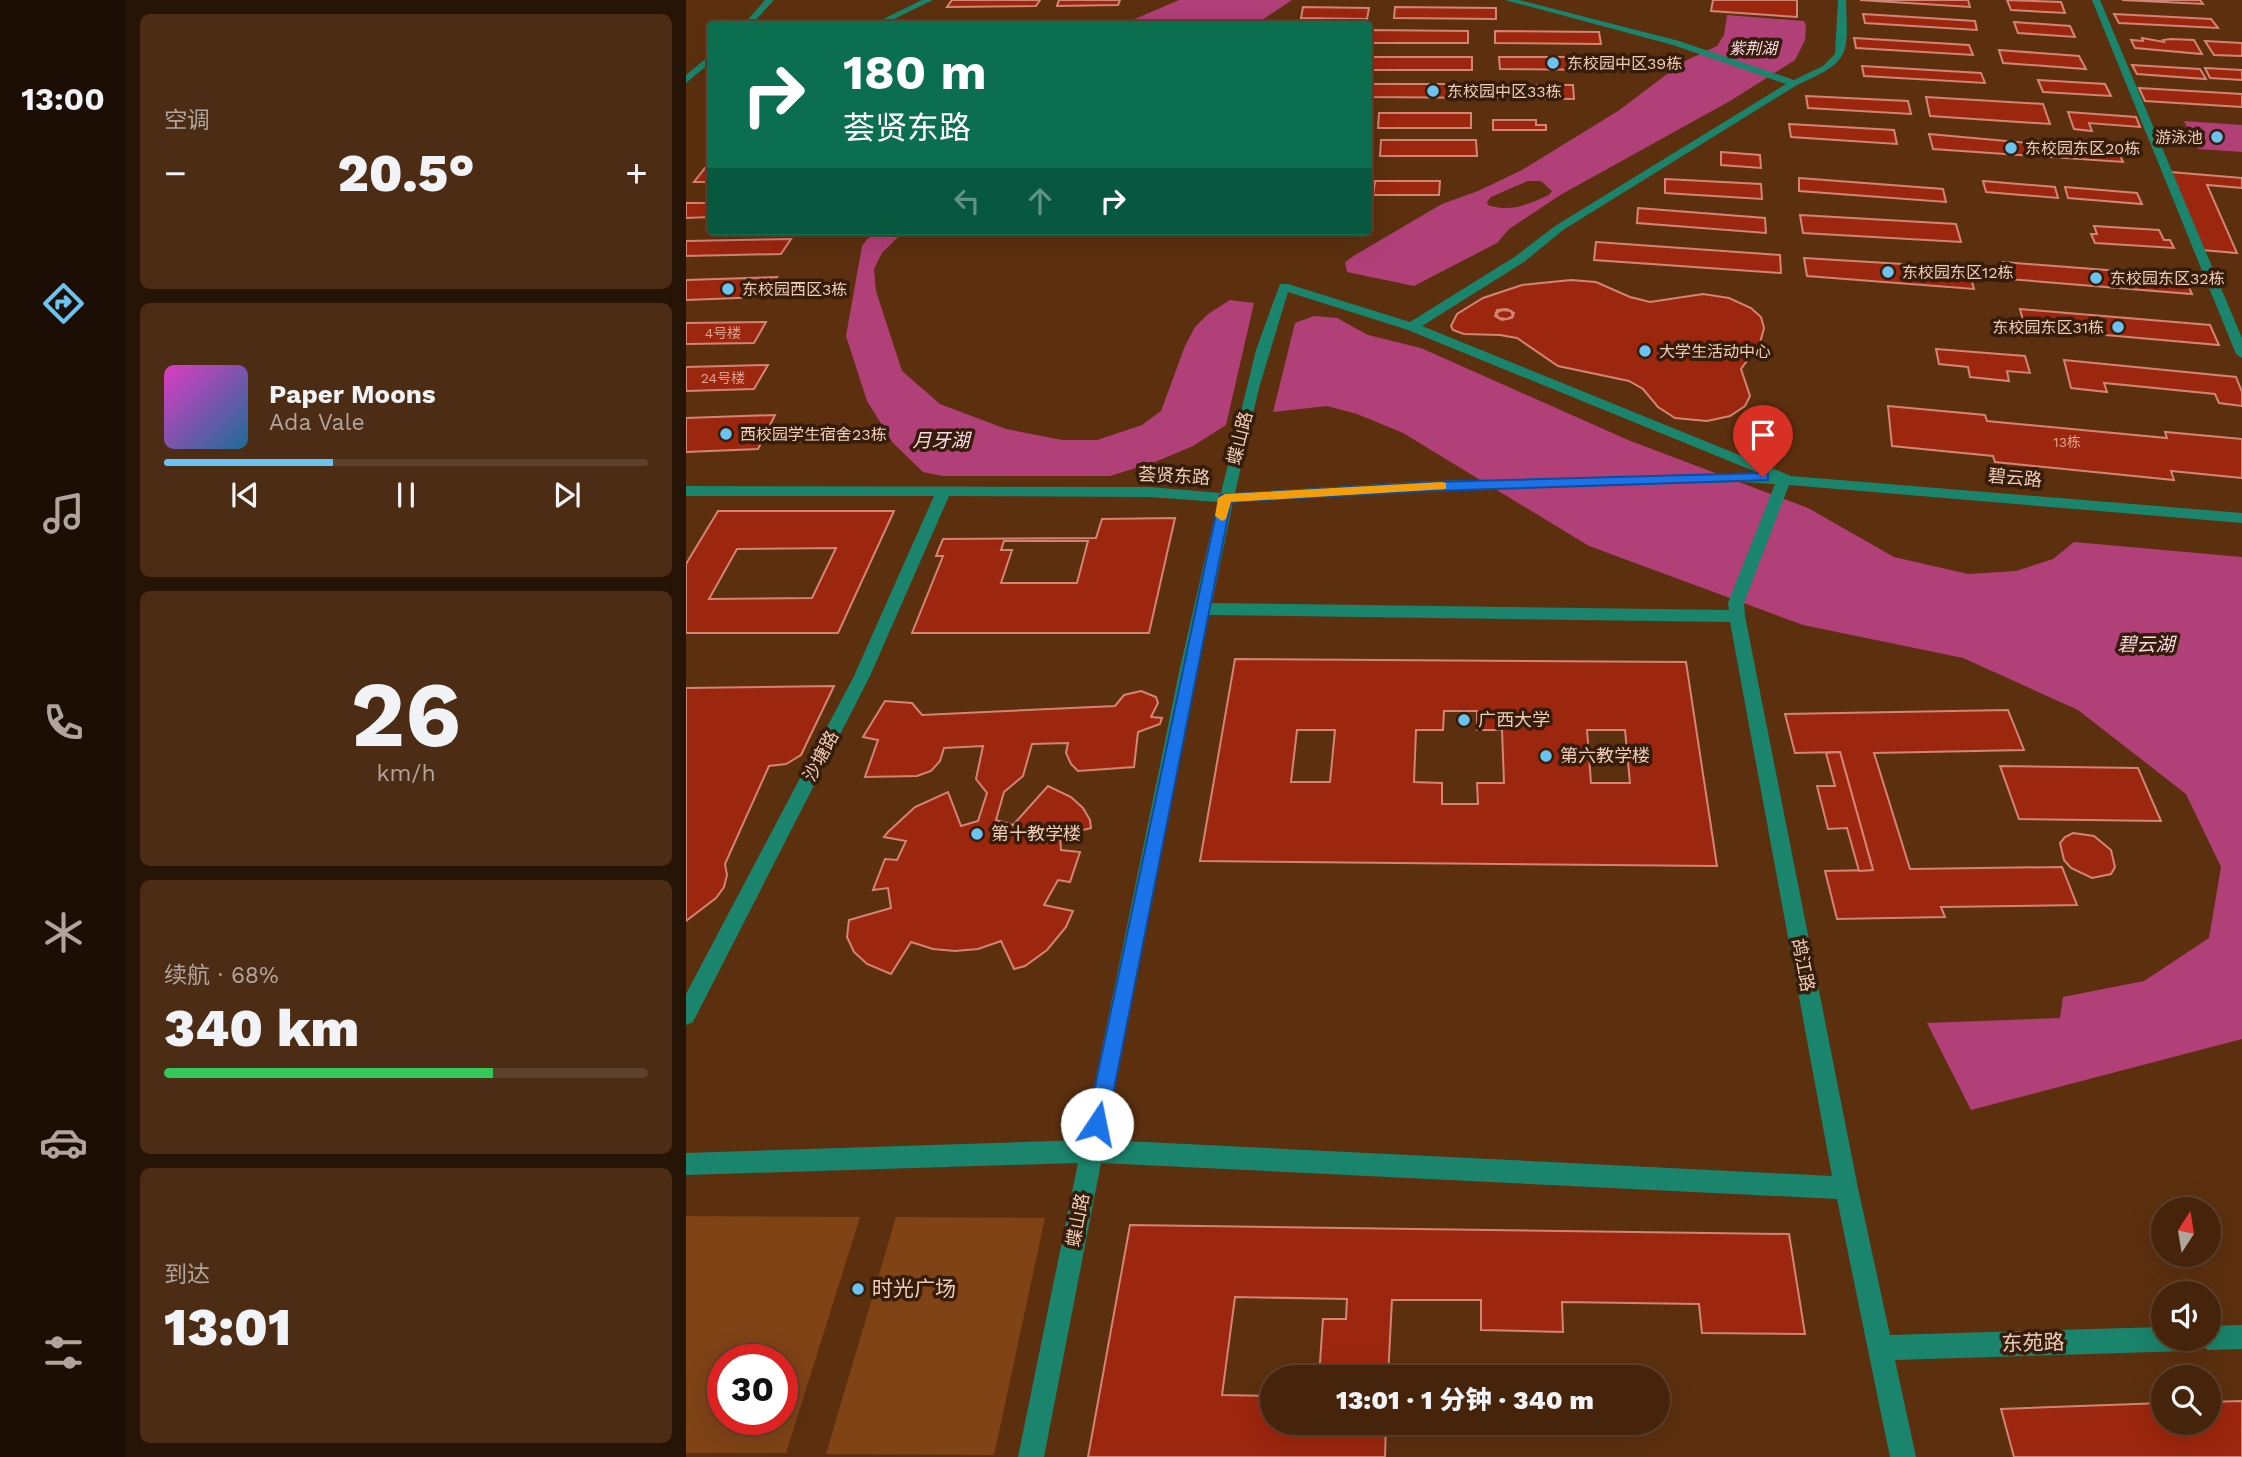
<!DOCTYPE html>
<html lang="zh">
<meta charset="utf-8">
<style>
:root{--surface:#45240b;--page:#4c2c14;--text:#f1f3f6;--muted:#b0a49d;--line:#5d412c;--accent:#6ac3f1}
body{margin:0;font-family:"Work Sans","Noto Sans SC",sans-serif;background:var(--page);color:var(--text);height:100vh;display:flex;flex-direction:column;font-size:26px;white-space:nowrap}
*{box-sizing:border-box;margin:0}
p{font-size:23px;color:var(--muted)}
.icon{flex:none;width:38px;height:38px;fill:none;stroke:currentColor;stroke-width:2;stroke-linecap:round;stroke-linejoin:round}
.map{position:relative;flex:1;overflow:hidden}
.details{display:flex;flex-direction:column;gap:14px;padding:14px;background:#261406;width:560px}
.details>*{flex:none}
.hud{position:absolute;left:21px;top:21px;width:665px;height:214px;border-radius:7px;box-shadow:0 7px 28px #0002,0 0 0 2px var(--line);background:#0b6e4f;color:#fff;overflow:hidden}
.needle{width:46px;rotate:12deg}
.controls{position:absolute;left:1465px;top:1197px;display:grid;gap:14px}
.controls a{display:grid;place-items:center;width:70px;height:70px;border-radius:50%;background:var(--surface);box-shadow:0 7px 28px #0002,0 0 0 2px var(--line);font-size:35px}
.speed{position:absolute;left:21px;top:1344px;display:flex;gap:14px;font-size:35px;font-weight:700;text-align:center}
.speed>*{display:grid;place-content:center;width:91px;height:91px;border-radius:50%;background:var(--surface);box-shadow:0 7px 28px #0002,0 0 0 2px var(--line);line-height:1}
.speed .limit{border:10px solid #d22;background:#fff;color:#111}
.pin{position:absolute;display:grid;place-items:center;width:60px;height:60px;color:#fff;margin:-72px -30px;border-radius:50% 50% 50% 0;rotate:-45deg;box-shadow:0 0 7px #0007}
.pin .icon{rotate:45deg}
.me{position:absolute;width:77px;margin:-38px;rotate:11deg;stroke-linejoin:round;filter:drop-shadow(0 0 5px #0008)}
.turn{display:flex;align-items:center;gap:24px;height:147px;padding:0 21px;font-size:32px}
.turn .icon{width:91px;height:91px;stroke-width:2.5}
.turn b{display:block;font-size:49px;line-height:60px}
.lanes{display:flex;align-items:center;height:66px;padding:0 21px;background:#0003;justify-content:center;gap:35px;direction:ltr}
.lanes .off{opacity:.35}
.big{font-size:52px;font-weight:800;line-height:1.1}
.details .card{flex:1;display:flex;flex-direction:column;justify-content:center;gap:10px;min-width:0;padding:0 24px;border-radius:10px;background:var(--page)}
.details .dial{align-items:center;gap:0}
.dial b{font-size:91px;line-height:1}
.song{display:flex;align-items:center;gap:21px}
.cover{width:84px;height:84px;border-radius:10px;background:linear-gradient(135deg,hsl(310 70% 55%),hsl(200 70% 35%))}
.played{height:7px;border-radius:4px;background:linear-gradient(90deg,var(--accent) 35%,var(--line) 35%)}
.keys{display:flex;justify-content:space-around;direction:ltr}
.heat{display:flex;justify-content:space-between;align-items:center;font-size:38px;direction:ltr}
.charge{height:10px;border-radius:5px;background:linear-gradient(90deg,#34c759 68%,var(--line) 0)}
.trip{position:absolute;left:574px;top:1365px;width:410px;height:70px;border-radius:35px;background:var(--surface);box-shadow:0 7px 28px #0002,0 0 0 2px var(--line);font-weight:800;line-height:70px;text-align:center}
main{display:flex;flex:1;min-height:0}
.tabs{display:flex;flex-direction:column;width:126px;justify-content:space-around;align-items:center;background:#1c0e04;color:var(--muted)}
.tabs .icon{width:49px;height:49px}
.tabs .on{color:var(--accent)}
.tabs b{font-size:32px;color:var(--text)}
.map>svg:first-child{display:block}
</style>
<main>
<nav class="tabs">
<b>13:00</b>
<svg class="icon on" aria-label="directions" viewBox="0 0 24 24"><path d="M12 3l9 9-9 9-9-9zM9 14v-3h6M13 9l2 2-2 2"/></svg>
<svg class="icon" aria-label="music" viewBox="0 0 24 24"><path d="M9 18V5l10-2v13"/><circle cx="6" cy="18" r="3"/><circle cx="16" cy="16" r="3"/></svg>
<svg class="icon" aria-label="phone" viewBox="0 0 24 24"><path d="M5 4h4l2 5-3 2q2 4 5 5l2-3 5 2v4C11 20 4 13 5 4z"/></svg>
<svg class="icon" aria-label="climate" viewBox="0 0 24 24"><path d="M12 3v18M4 7l16 10M4 17L20 7"/></svg>
<svg class="icon" aria-label="car" viewBox="0 0 24 24"><path d="M5 17H2v-5l4-1 3-4h7l3 4 3 1v5h-3M9 17h6M6 11h13"/><circle cx="7" cy="17" r="2"/><circle cx="17" cy="17" r="2"/></svg>
<svg class="icon" aria-label="filters" viewBox="0 0 24 24"><path d="M4 7h16M4 17h16"/><circle cx="9" cy="7" r="2"/><circle cx="15" cy="17" r="2"/></svg>
</nav>
<section class="details">
<div class="card"><p>空调</p>
<div class="heat"><a>−</a><b class="big">20.5°</b><a>+</a></div>
</div>
<div class="card">
<div class="song"><i class="cover"></i><div><b>Paper Moons</b><p>Ada Vale</p></div></div>
<div class="played"></div>
<div class="keys"><svg class="icon" aria-label="previous" viewBox="0 0 24 24"><path d="M18 5L8 12l10 7zM5 5v14"/></svg><svg class="icon" aria-label="pause" viewBox="0 0 24 24"><path d="M8 5v14M16 5v14"/></svg><svg class="icon" aria-label="next" viewBox="0 0 24 24"><path d="M6 5l10 7-10 7zM19 5v14"/></svg></div>
</div>
<div class="card dial"><b>26</b><p>km/h</p></div>
<div class="card"><p>续航 · 68%</p><b class="big">340 km</b><div class="charge"></div></div>
<div class="card"><p>到达</p><b class="big">13:01</b></div>
</section>
<div class="map">
<svg width="1556" height="1457" viewBox="0 0 1556 1457">
<rect width="100%" height="100%" fill="#5c300f"/>
<g fill="#7f4316" fill-rule="evenodd">
<path d="M 0,1216 L 174,1217 L 100,1453 L 0,1453 ZM 37,1360 L 96,1360 L 96,1419 L 37,1419 Z"/>
<polygon points="210,1217 359,1218 308,1455 140,1454"/>
</g>
<g fill="#b13f78" fill-rule="evenodd">
<polygon points="493,0 606,0 570,24 437,24"/>
<path d="M 1041,15 L 1118,21 L 1120,26 L 1119,40 L 1109,60 L 1044,101 L 876,194 L 823,229 L 811,243 L 728,286 L 661,272 L 659,262 L 669,255 L 756,204 L 792,191 L 836,170 L 932,111 L 997,62 L 1031,46 L 1038,35 ZM 842,181 L 855,181 L 866,191 L 863,195 C 843,204 824,213 802,205 L 801,202 L 805,197 Z"/>
<polygon points="1498,121 1556,125 1556,152 1512,149"/>
<polygon points="199,231 225,231 212,237 196,253 188,269 190,291 216,371 254,404 320,429 376,440 411,440 456,425 475,411 499,346 509,327 522,314 544,300 568,303 540,425 507,446 469,462 424,476 257,476 237,472 207,443 181,401 160,336 176,246 182,238"/>
<polygon points="628,316 651,318 682,335 735,348 942,440 1122,508 1208,557 1282,574 1330,571 1367,559 1388,542 1556,557 1556,1039 1285,1110 1241,1023 1374,1018 1377,997 1458,981 1523,938 1535,867 1500,794 1392,710 1277,658 1117,625 903,546 717,433 671,414 641,406 587,412 609,323"/>
</g>
<g fill="#9d260e" stroke="#d28574" stroke-width="2" fill-rule="evenodd">
<polygon points="266,0 354,0 350,6 261,7"/>
<polygon points="373,0 434,0 432,5 371,6"/>
<polygon points="1027,0 1111,0 1111,17 1025,11"/>
<polygon points="1282,0 1284,7 1174,0"/>
<polygon points="1321,0 1375,2 1379,13 1325,10"/>
<polygon points="1436,0 1514,0 1517,4"/>
<polygon points="617,7 683,8 681,19 615,18"/>
<polygon points="709,7 810,8 810,19 708,18"/>
<polygon points="1177,14 1289,21 1291,30 1179,23"/>
<polygon points="1428,14 1525,19 1532,28 1433,23"/>
<polygon points="387,20 385,24 322,24 324,21"/>
<polygon points="214,21 305,21 302,24 211,24"/>
<polygon points="1328,22 1384,26 1389,37 1332,33"/>
<polygon points="682,30 782,31 782,43 682,43"/>
<polygon points="809,31 913,32 915,44 809,43"/>
<polygon points="1168,38 1283,45 1287,55 1170,48"/>
<polygon points="1456,38 1478,42 1477,40 1485,39 1508,40 1516,54 1449,48 1445,40 1457,41"/>
<polygon points="1519,41 1556,43 1556,56 1528,55"/>
<polygon points="1313,50 1393,56 1400,69 1317,63"/>
<rect x="682" y="57" width="104" height="13"/>
<polygon points="813,57 920,57 922,70 814,69"/>
<polygon points="1446,65 1514,69 1520,79 1451,74"/>
<polygon points="1176,66 1295,73 1299,83 1178,76"/>
<polygon points="1519,68 1556,70 1556,80 1524,78"/>
<polygon points="1352,80 1419,84 1425,96 1357,92"/>
<polygon points="682,84 810,84 811,98 682,97"/>
<polygon points="836,85 887,85 888,99 836,98"/>
<polygon points="1453,88 1556,94 1556,107 1459,101"/>
<polygon points="1120,96 1222,101 1225,114 1122,108"/>
<polygon points="1240,97 1357,104 1364,124 1244,116"/>
<polygon points="1382,112 1450,117 1454,127 1403,123 1406,131 1388,129"/>
<polygon points="693,113 785,113 785,128 692,128"/>
<polygon points="807,120 850,120 850,125 860,125 860,130 807,130"/>
<polygon points="1103,124 1208,130 1211,144 1105,137"/>
<polygon points="1243,134 1353,144 1352,140 1384,142 1385,146 1431,149 1437,162 1247,149"/>
<polygon points="695,140 790,140 791,156 694,156"/>
<polygon points="1035,152 1074,155 1075,168 1035,165"/>
<polygon points="24,167 24,182 8,182 19,168"/>
<polygon points="1484,172 1556,178 1556,188 1521,185 1551,253 1516,250"/>
<polygon points="1113,178 1257,189 1260,202 1113,191"/>
<polygon points="979,179 1075,184 1076,199 979,193"/>
<polygon points="689,181 754,181 753,195 687,195"/>
<polygon points="1297,181 1369,187 1372,198 1300,192"/>
<polygon points="1379,187 1451,193 1456,204 1382,198"/>
<polygon points="0,203 24,203 24,217 0,218"/>
<polygon points="952,208 1079,218 1080,233 951,223"/>
<polygon points="1114,215 1270,224 1275,242 1117,233"/>
<polygon points="1408,226 1473,230 1478,240 1484,240 1488,248 1409,243 1405,234 1411,234"/>
<polygon points="105,239 95,254 0,256 0,241"/>
<polygon points="910,242 1094,255 1095,273 908,260"/>
<polygon points="1118,258 1282,268 1288,289 1121,276"/>
<polygon points="1317,262 1498,276 1506,294 1322,279"/>
<polygon points="91,277 79,297 0,300 0,280"/>
<path d="M 885,280 L 910,282 L 944,297 L 964,302 L 1017,294 L 1043,298 L 1065,308 L 1075,317 L 1078,328 L 1074,343 L 1055,369 L 1064,396 L 1059,406 L 1044,416 L 1021,421 L 989,418 L 972,407 L 957,389 L 943,381 L 872,366 L 831,338 L 814,335 L 778,334 L 767,330 L 765,326 L 771,314 L 797,298 L 836,285 ZM 821,309 L 828,313 L 826,318 L 816,320 L 809,316 L 811,310 Z"/>
<polygon points="1334,309 1524,325 1533,345 1339,328"/>
<polygon points="816,310 825,311 827,316 821,319 813,318 810,313"/>
<polygon points="80,322 68,343 0,344 0,323"/>
<polygon points="1250,349 1339,356 1344,373 1321,371 1323,381 1284,377 1282,367 1253,364"/>
<polygon points="1378,360 1550,377 1556,392 1556,406 1533,403 1529,394 1418,383 1421,392 1385,388"/>
<polygon points="82,365 68,389 0,391 0,367"/>
<polygon points="1202,406 1299,415 1301,421 1481,438 1479,432 1556,439 1556,478 1485,471 1488,480 1309,462 1307,456 1206,446"/>
<polygon points="89,415 72,449 0,452 0,418"/>
<path d="M 32,511 L 208,511 L 152,633 L 0,633 L 0,564 ZM 150,548 L 126,598 L 23,599 L 51,549 Z"/>
<path d="M 489,518 L 463,633 L 226,633 L 257,556 L 250,556 L 257,539 L 410,538 L 416,519 ZM 318,541 L 402,541 L 391,583 L 315,583 L 326,550 L 315,550 Z"/>
<path d="M 549,659 L 1000,662 L 1031,866 L 514,861 ZM 758,711 L 791,711 L 791,730 L 816,730 L 818,783 L 791,783 L 792,804 L 756,804 L 756,783 L 728,782 L 730,730 L 757,730 ZM 611,730 L 649,730 L 644,782 L 605,782 ZM 901,730 L 939,730 L 944,783 L 905,783 Z"/>
<polygon points="148,686 115,755 100,764 83,766 39,864 41,875 38,887 30,898 0,921 0,688"/>
<polygon points="455,691 470,697 472,703 465,717 476,718 474,724 452,732 448,767 392,771 385,764 380,753 382,743 346,744 337,776 318,792 310,820 327,825 362,786 385,797 397,808 404,820 405,828 374,836 375,850 394,852 384,882 372,880 358,905 387,911 380,927 361,950 339,966 328,969 315,941 292,949 269,951 247,949 225,942 205,974 181,964 168,952 161,937 163,920 205,908 202,888 187,890 199,859 211,860 220,841 198,837 202,832 229,807 262,792 275,826 292,821 301,793 290,779 297,746 258,748 254,761 245,771 231,776 179,777 192,740 177,737 199,701 226,703 236,715 429,706 438,695"/>
<polygon points="1322,710 1338,750 1188,753 1224,869 1376,867 1391,905 1255,907 1259,917 1151,919 1139,871 1187,870 1154,752 1109,753 1099,714"/>
<polygon points="1154,752 1187,870 1173,871 1161,828 1142,829 1131,786 1149,786 1140,753"/>
<polygon points="1314,766 1452,768 1475,821 1333,819"/>
<polygon points="1387,833 1408,836 1425,850 1429,867 1425,874 1406,878 1385,868 1378,860 1374,843 1379,837"/>
<polygon points="444,1225 1103,1234 1119,1334 1016,1333 1013,1304 876,1302 877,1332 795,1330 795,1300 706,1300 702,1377 633,1377 637,1319 660,1319 661,1299 549,1297 536,1395 586,1396 586,1423 700,1423 699,1457 402,1457"/>
<polygon points="1556,1401 1556,1457 1328,1457 1315,1409 1477,1403 1477,1423 1522,1423 1522,1402"/>
</g>
<g fill="none" stroke-linecap="round" stroke-linejoin="round">
<g fill="#1b846c" fill-rule="evenodd">
<polygon points="79,0 88,0 66,24 58,24"/>
<polygon points="236,0 247,0 198,24 187,24"/>
<path d="M 819,0 L 833,0 L 993,41 L 1108,80 L 1137,66 L 1149,54 L 1152,0 L 1160,0 C 1162,56 1165,61 1111,85 L 877,230 L 838,262 L 736,326 L 1105,476 L 1556,513 L 1556,523 L 1103,485 L 1058,603 L 1059,616 L 1172,1188 L 1204,1335 L 1477,1327 L 1477,1339 L 1522,1339 L 1522,1326 L 1556,1325 L 1556,1349 L 1522,1350 L 1512,1343 L 1510,1348 L 1501,1351 L 1209,1360 L 1230,1457 L 1204,1457 L 1151,1199 L 415,1163 L 358,1457 L 332,1457 L 392,1163 L 0,1175 L 0,1153 L 397,1140 L 494,668 L 532,502 L 464,497 L 263,496 L 184,676 L 7,1022 L 0,1025 L 0,994 L 168,676 L 248,496 L 0,496 L 0,486 L 464,487 L 535,493 L 570,350 L 594,284 L 602,284 L 724,322 L 830,256 L 869,226 L 1100,84 L 987,45 ZM 602,292 L 722,330 L 1075,474 L 745,481 L 549,493 L 573,388 ZM 1055,482 L 1089,484 L 1042,603 L 1043,610 L 526,603 L 547,502 L 745,491 ZM 523,615 L 1044,622 L 1146,1176 L 419,1140 L 510,668 Z"/>
<polygon points="1406,0 1414,0 1556,338 1556,358 1550,354"/>
<polygon points="24,55 24,63 0,83 0,75"/>
</g>
</g>
<polygon fill="#1a73e8" stroke="#114b97" stroke-width="2" points="1077,473 1082,474 1082,480 745,491 545,502 421,1124 418,1132 411,1135 404,1132 401,1124 534,495 745,482"/>
<polygon fill="#f59e0b" points="756,482 760,483 760,489 545,502 540,519 536,521 529,516 532,498 539,494"/>
<g fill="#6ac3f1" stroke="#361d0b" stroke-width="2.5">
<circle cx="867" cy="63" r="7"/>
<circle cx="747" cy="91" r="7"/>
<circle cx="1531" cy="137" r="7"/>
<circle cx="1325" cy="148" r="7"/>
<circle cx="1202" cy="272" r="7"/>
<circle cx="1410" cy="278" r="7"/>
<circle cx="42" cy="289" r="7"/>
<circle cx="1432" cy="327" r="7"/>
<circle cx="959" cy="351" r="7"/>
<circle cx="40" cy="434" r="7"/>
<circle cx="778" cy="720" r="7"/>
<circle cx="860" cy="756" r="7"/>
<circle cx="291" cy="834" r="7"/>
<circle cx="172" cy="1289" r="7"/>
</g>
<g text-anchor="middle" stroke-width="7" stroke-linejoin="round" paint-order="stroke">
<g font-size="14" fill="#dba38e">
<text x="37" y="338">4号楼</text>
<text x="37" y="383">24号楼</text>
<text x="1381" y="447">13栋</text>
</g>
<g font-size="16" font-style="italic" fill="#f9dae5" stroke="#361d0b">
<text x="1067" y="54">紫荆湖</text>
</g>
<g font-size="16" fill="#f0cdb8" stroke="#361d0b" text-anchor="start">
<text x="881" y="69">东校园中区39栋</text>
<text x="761" y="97">东校园中区33栋</text>
<text x="1517" y="143" text-anchor="end">游泳池</text>
<text x="1339" y="154">东校园东区20栋</text>
<text x="1216" y="278">东校园东区12栋</text>
<text x="1424" y="284">东校园东区32栋</text>
<text x="56" y="295">东校园西区3栋</text>
<text x="1418" y="333" text-anchor="end">东校园东区31栋</text>
<text x="973" y="357">大学生活动中心</text>
<text x="54" y="440">西校园学生宿舍23栋</text>
</g>
<g font-size="18" fill="#f0cdb8" stroke="#361d0b">
<text transform="translate(554 438) rotate(-76)" y="6">蝶山路</text>
<text transform="translate(488 476) rotate(3)" y="6">荟贤东路</text>
<text transform="translate(1329 478) rotate(5)" y="6">碧云路</text>
<text transform="translate(135 756) rotate(-62)" y="6">沙塘路</text>
<text transform="translate(1117 965) rotate(79)" y="6">鸪江路</text>
<text transform="translate(392 1220) rotate(-79)" y="6">蝶山路</text>
</g>
<g font-size="18" fill="#f0cdb8" stroke="#361d0b" text-anchor="start">
<text x="792" y="726">广西大学</text>
<text x="874" y="762">第六教学楼</text>
<text x="305" y="840">第十教学楼</text>
</g>
<g font-size="19" font-style="italic" fill="#f9dae5" stroke="#361d0b">
<text x="255" y="447">月牙湖</text>
<text x="1460" y="651">碧云湖</text>
</g>
<g font-size="21" fill="#f0cdb8" stroke="#361d0b" text-anchor="start">
<text x="186" y="1296">时光广场</text>
</g>
<g font-size="21" fill="#f0cdb8" stroke="#361d0b">
<text transform="translate(1347 1343) rotate(-2)" y="7">东苑路</text>
</g>
</g>
</svg>
<div class="controls">
<a><svg class="needle" viewBox="-14 -14 28 28"><path d="M0-13l5 13h-10z" fill="#e53935"/><path d="M0 13l5-13h-10z" fill="#b0a49d"/></svg></a>
<a><svg class="icon" aria-label="sound" viewBox="0 0 24 24"><path d="M4 9h4l5-4v14l-5-4H4zM17 9q2 3 0 6"/></svg></a>
<a><svg class="icon" aria-label="search" viewBox="0 0 24 24"><circle cx="10" cy="10" r="6"/><path d="M15 15l6 6"/></svg></a>
</div>
<div class="speed"><div class="limit">30</div></div>
<div class="pin" style="left:1077px;top:477px;background:#d93025"><svg class="icon" aria-label="arrive" viewBox="0 0 24 24"><path d="M6 21V4h12l-3 4 3 4H6"/></svg></div>
<svg class="me" style="left:411px;top:1124px" viewBox="-20 -20 40 40"><circle r="19" fill="#fff"/><path d="M0-13L10 11 0 6-10 11z" fill="#1a73e8"/></svg>
<div class="trip">13:01 · 1 分钟 · 340 m</div>
<div class="hud">
<div class="turn"><svg class="icon" aria-label="right" viewBox="0 0 24 24"><path d="M7 20v-9h11M14 6l5 5-5 5"/></svg><div><b>180 m</b>荟贤东路</div></div>
<div class="lanes"><svg class="icon off" aria-label="left" viewBox="0 0 24 24"><path d="M17 20v-9H6M10 6l-5 5 5 5"/></svg><svg class="icon off" aria-label="ahead" viewBox="0 0 24 24"><path d="M12 20V5M6 11l6-6 6 6"/></svg><svg class="icon" aria-label="right" viewBox="0 0 24 24"><path d="M7 20v-9h11M14 6l5 5-5 5"/></svg></div>
</div>
</div>
</main>
